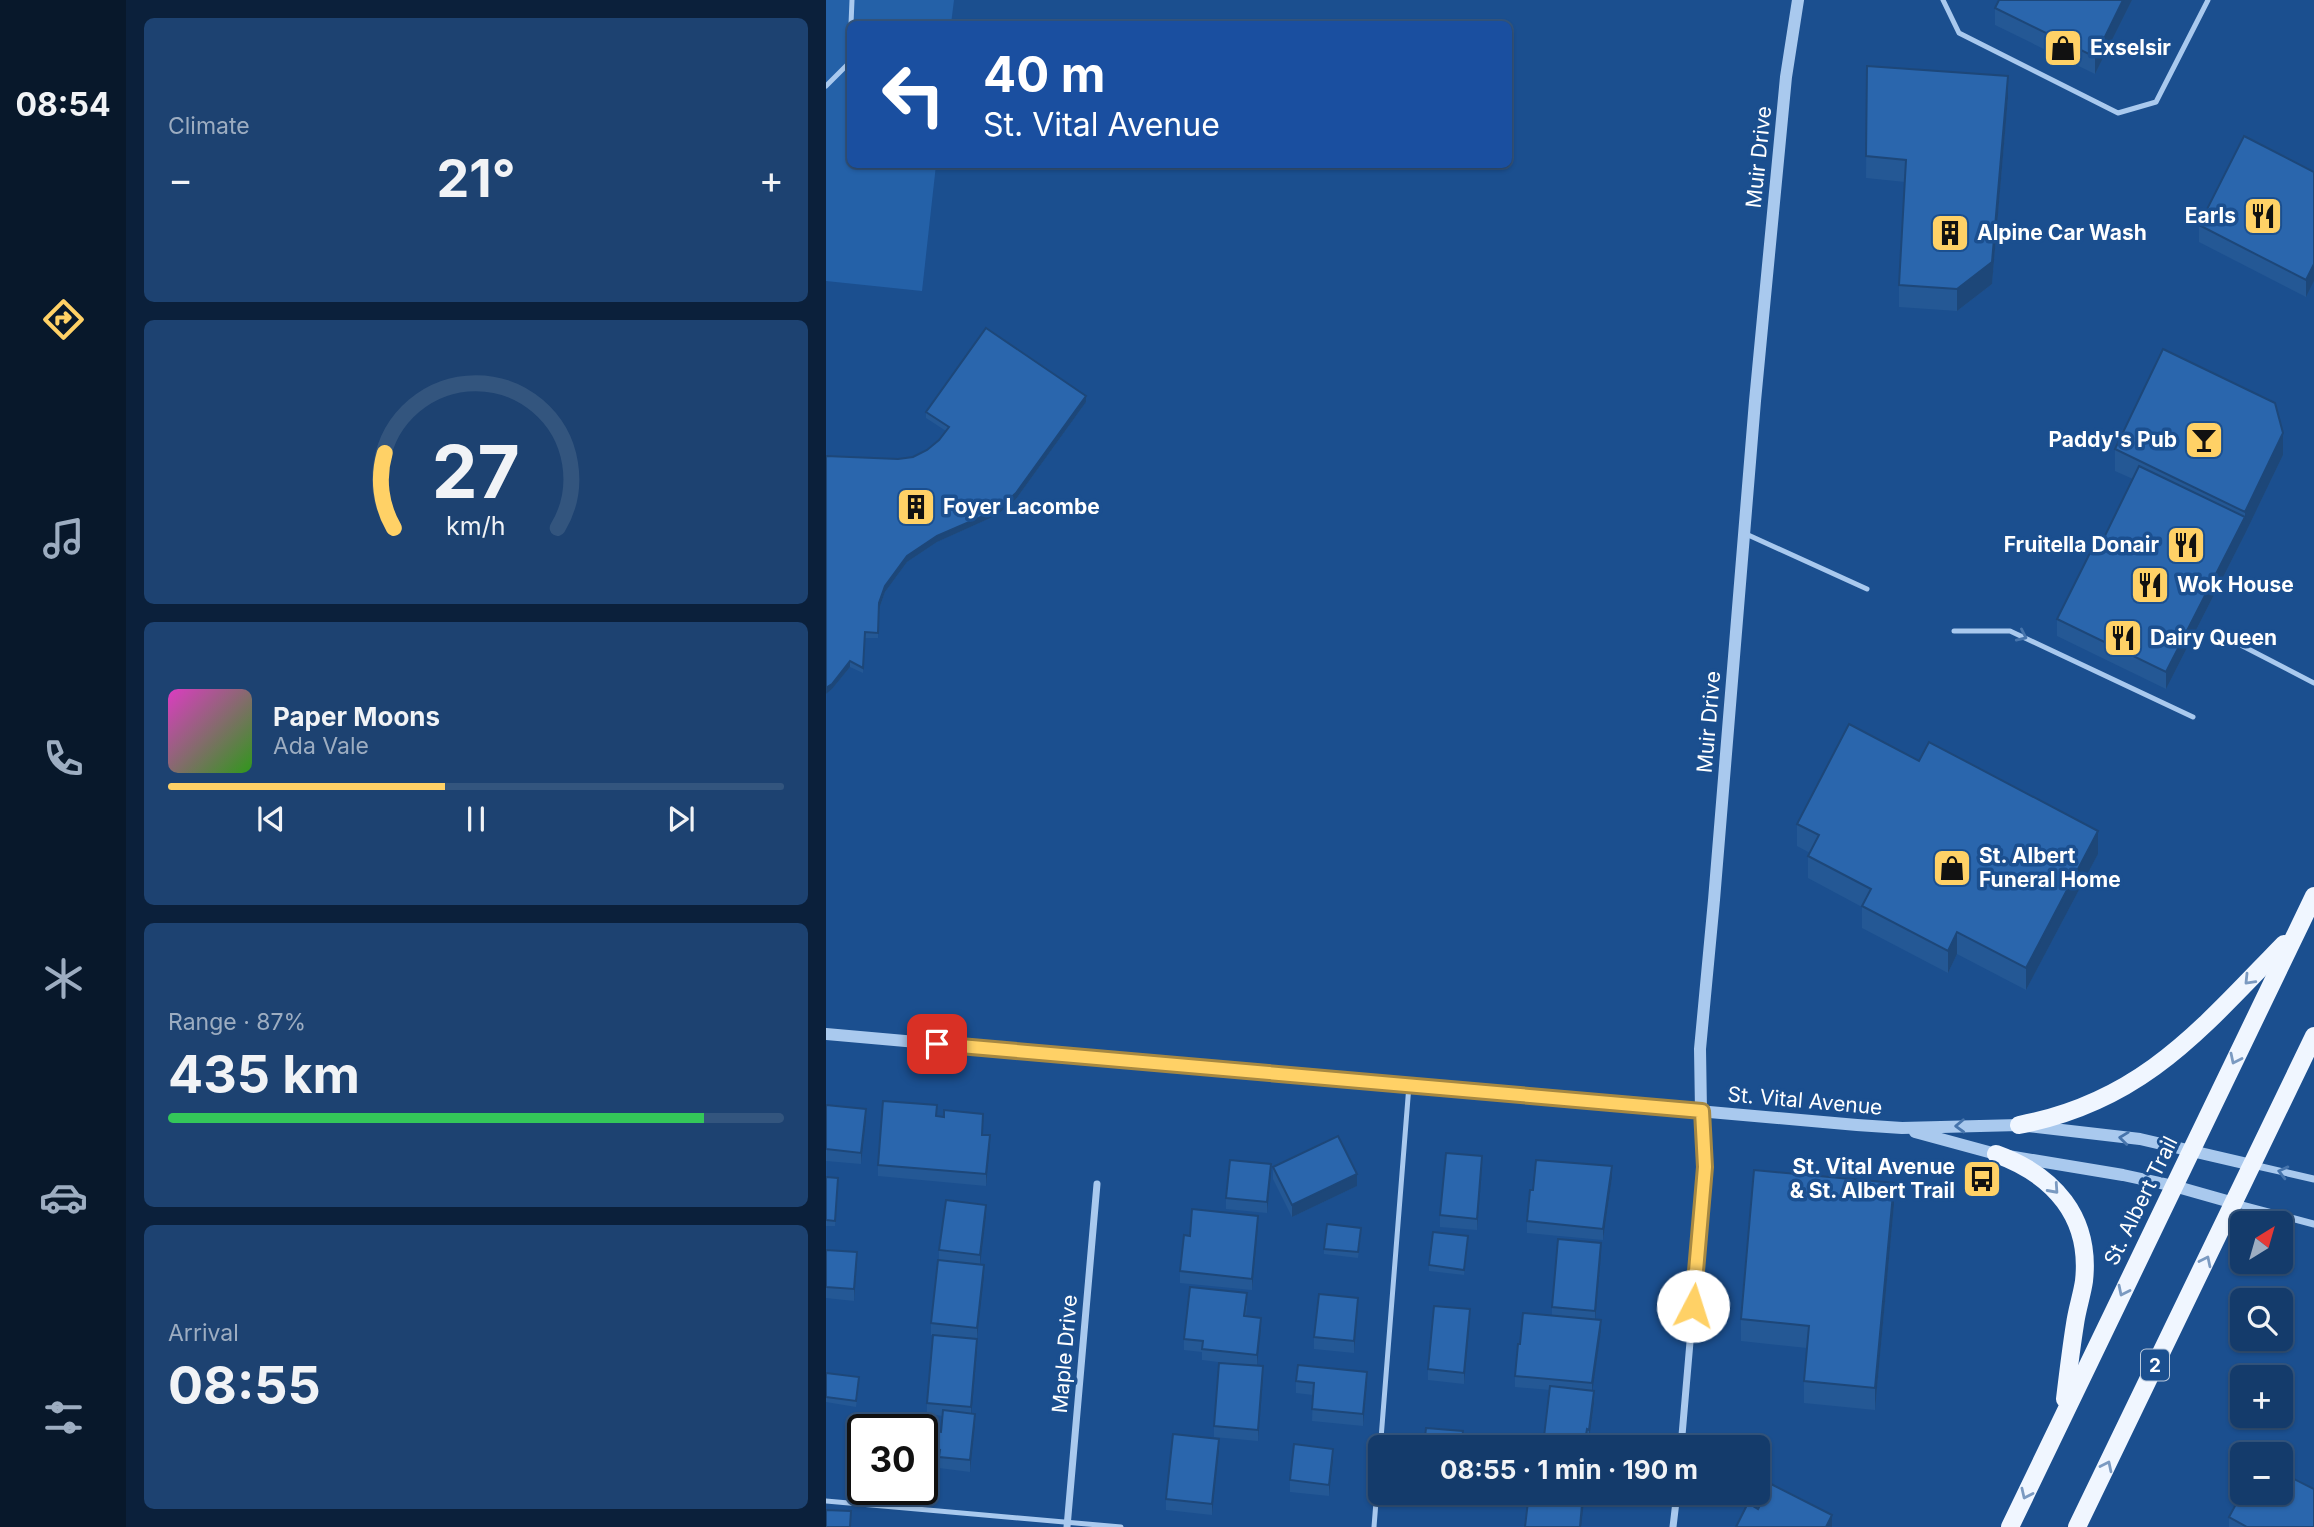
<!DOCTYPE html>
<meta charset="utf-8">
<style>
:root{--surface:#143b6b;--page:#1d4271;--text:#f1f3f6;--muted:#9dadc1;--line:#33557e;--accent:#ffd166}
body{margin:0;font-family:Inter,sans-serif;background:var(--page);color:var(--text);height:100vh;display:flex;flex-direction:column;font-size:26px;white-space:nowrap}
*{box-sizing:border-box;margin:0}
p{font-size:23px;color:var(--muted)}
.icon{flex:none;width:38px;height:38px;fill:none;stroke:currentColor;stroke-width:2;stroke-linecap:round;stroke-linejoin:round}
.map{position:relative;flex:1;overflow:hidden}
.sheet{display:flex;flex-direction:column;gap:18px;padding:18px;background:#0b203b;width:700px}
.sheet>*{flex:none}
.top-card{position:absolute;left:21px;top:21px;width:665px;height:147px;border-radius:10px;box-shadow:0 2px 5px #0004,0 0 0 2px var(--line);background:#1a4fa0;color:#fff;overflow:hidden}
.needle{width:46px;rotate:37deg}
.buttons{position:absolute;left:1404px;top:1211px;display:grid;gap:14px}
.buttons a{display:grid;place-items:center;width:63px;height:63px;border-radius:10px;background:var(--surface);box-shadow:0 2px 5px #0004,0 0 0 2px var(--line);font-size:35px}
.speed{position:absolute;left:21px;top:1414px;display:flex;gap:14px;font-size:35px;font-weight:700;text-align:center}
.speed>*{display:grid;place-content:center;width:91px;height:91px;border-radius:50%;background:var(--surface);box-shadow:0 2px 5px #0004,0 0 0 2px var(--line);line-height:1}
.speed .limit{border:4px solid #111;border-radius:10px;background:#fff;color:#111}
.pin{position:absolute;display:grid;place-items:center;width:60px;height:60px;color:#fff;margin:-30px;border-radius:14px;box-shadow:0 4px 10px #0006}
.me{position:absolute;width:77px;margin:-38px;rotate:5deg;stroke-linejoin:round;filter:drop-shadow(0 0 5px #0008)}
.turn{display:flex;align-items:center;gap:24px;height:147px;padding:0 21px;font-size:32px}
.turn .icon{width:91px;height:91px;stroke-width:2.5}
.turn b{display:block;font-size:49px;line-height:60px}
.big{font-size:52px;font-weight:700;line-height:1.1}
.sheet .card{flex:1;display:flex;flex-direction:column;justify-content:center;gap:10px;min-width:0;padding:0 24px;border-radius:10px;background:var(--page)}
.sheet .dial{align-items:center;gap:0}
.dial svg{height:182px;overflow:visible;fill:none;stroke:var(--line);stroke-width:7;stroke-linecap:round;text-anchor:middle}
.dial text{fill:var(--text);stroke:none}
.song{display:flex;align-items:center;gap:21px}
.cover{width:84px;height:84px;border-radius:10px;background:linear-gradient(135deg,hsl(310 70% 55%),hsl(110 70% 35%))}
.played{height:7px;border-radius:4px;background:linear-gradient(90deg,var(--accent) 45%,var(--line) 45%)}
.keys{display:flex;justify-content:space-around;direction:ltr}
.heat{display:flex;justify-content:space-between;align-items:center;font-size:38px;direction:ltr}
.charge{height:10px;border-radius:5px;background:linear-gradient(90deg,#34c759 87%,var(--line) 0)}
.trip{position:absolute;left:542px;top:1435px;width:402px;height:70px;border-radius:10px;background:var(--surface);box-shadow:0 2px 5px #0004,0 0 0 2px var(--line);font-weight:700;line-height:70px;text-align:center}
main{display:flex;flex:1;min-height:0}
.menu{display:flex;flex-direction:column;width:126px;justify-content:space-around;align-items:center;background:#08182b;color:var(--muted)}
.menu .icon{width:49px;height:49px}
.menu .active{color:var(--accent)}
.menu b{font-size:32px;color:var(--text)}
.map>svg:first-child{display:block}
</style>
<main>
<nav class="menu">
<b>08:54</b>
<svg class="icon active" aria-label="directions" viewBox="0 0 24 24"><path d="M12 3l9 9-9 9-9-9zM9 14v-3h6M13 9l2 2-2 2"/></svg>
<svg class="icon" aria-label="music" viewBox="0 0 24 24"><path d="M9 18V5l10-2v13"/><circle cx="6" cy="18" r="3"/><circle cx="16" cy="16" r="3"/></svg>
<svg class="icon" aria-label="phone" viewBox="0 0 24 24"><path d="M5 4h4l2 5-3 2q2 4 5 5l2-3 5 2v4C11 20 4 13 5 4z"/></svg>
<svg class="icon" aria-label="climate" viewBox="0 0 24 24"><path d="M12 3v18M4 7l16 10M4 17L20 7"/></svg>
<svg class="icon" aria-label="car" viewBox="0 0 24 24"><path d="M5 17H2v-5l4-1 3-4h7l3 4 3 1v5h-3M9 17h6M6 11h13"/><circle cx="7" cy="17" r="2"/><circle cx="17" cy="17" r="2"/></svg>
<svg class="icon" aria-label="filters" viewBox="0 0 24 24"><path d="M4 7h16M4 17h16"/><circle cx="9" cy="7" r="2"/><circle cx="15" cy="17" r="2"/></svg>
</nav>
<section class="sheet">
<div class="card"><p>Climate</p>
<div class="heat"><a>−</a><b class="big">21°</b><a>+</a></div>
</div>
<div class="card dial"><svg viewBox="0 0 100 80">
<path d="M14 69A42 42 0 1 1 86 69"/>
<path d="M14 69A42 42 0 0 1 10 36" stroke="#ffd166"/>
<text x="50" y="56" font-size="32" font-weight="700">27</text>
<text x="50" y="72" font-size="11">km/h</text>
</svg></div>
<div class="card">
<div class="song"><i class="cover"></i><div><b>Paper Moons</b><p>Ada Vale</p></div></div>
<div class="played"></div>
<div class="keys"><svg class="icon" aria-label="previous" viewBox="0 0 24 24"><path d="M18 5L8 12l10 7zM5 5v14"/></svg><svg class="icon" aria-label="pause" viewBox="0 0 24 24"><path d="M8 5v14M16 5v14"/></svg><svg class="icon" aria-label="next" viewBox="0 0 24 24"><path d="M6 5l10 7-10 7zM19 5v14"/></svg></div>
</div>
<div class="card"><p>Range · 87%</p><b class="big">435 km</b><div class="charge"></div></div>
<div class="card"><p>Arrival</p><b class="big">08:55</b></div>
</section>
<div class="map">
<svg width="1488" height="1527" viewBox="0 0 1488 1527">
<rect width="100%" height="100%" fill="#1b4f8f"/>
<polygon fill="#2461a8" points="0,0 128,0 125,24 24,24 24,164 110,165 96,291 0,281"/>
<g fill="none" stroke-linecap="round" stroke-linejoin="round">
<g stroke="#a9c9ee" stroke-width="5">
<polyline points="1117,0 1133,33 1292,113 1330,102 1382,0"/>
<polyline points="25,24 26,0"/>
<polyline points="0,86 22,64 24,27"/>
<polyline points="920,534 1041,589"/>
<polyline points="1128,631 1184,631 1367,717"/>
<polyline points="1403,639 1488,683"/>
<polyline points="0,1501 295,1527"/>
<polyline points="548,1527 583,1085"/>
</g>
<g stroke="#a9c9ee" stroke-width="7">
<polyline points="1427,1165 1488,1179"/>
<polyline points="1408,1203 1488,1224"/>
<polyline points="855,1447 879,1167 875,1111"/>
<polyline points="241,1527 271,1184"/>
<polyline points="847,1527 851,1493"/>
</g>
<g stroke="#a9c9ee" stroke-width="12">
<polyline points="0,1034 1031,1125 1076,1128 1193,1125 1314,1139 1426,1165"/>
<polyline points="875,1111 874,1049 888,900 929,401 960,77 972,0"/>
<polyline points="1089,1132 1170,1154 1297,1175 1348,1186 1408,1203"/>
</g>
<g stroke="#f0f6ff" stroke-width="18">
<path d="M 1193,1125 C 1316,1102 1375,1029 1458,944"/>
<path d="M 1170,1154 C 1228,1175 1265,1217 1258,1281 C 1256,1295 1251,1309 1249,1324 C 1245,1349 1242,1374 1239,1399"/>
<polyline points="1184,1527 1488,896"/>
<polyline points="1251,1527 1488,1036"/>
</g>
</g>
<g fill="#245895">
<polygon points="1173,0 1306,0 1269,74 1169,25 1169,8"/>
<polygon points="1041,66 1182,98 1166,284 1131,311 1073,307 1073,285 1079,182 1040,178"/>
<polygon points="1488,172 1488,281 1480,297 1373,242 1373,225"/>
<polygon points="260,402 190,499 171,515 111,542 81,562 59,592 53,609 52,638 39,638 37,673 24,667 6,689 0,694 0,456 72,459 87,457 101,450 113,440 120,431 100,418 100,412"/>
<polygon points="1289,449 1457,455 1419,534 1340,689 1231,636 1231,619 1273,548 1307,479 1289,471"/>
<polygon points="971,824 1272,854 1200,990 1131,954 1122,973 1036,928 1036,907 982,878 982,856 984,853 971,846"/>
<polygon points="0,1105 40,1121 35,1164 0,1161"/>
<polygon points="111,1116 157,1125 156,1135 164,1147 160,1186 52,1176 52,1165"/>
<polygon points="447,1167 531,1186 466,1217 447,1179"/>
<polygon points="656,1168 651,1230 614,1227 614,1215"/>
<polygon points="445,1175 441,1213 400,1209 400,1198"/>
<polygon points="0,1177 12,1184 9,1226 0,1226"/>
<polygon points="786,1178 777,1240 701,1233 701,1221"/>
<polygon points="1068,1205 1049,1410 978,1403 978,1381 981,1348 915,1341 915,1319"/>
<polygon points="160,1217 154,1265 158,1277 151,1339 105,1335 105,1323 113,1261 113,1250"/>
<polygon points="432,1228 426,1290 354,1283 354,1271 364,1236"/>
<polygon points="535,1234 532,1258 498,1254 498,1249"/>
<polygon points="642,1242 638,1275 603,1271 603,1265"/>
<polygon points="0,1250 31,1263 28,1301 0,1298"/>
<polygon points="775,1255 769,1319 775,1331 766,1391 768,1403 763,1441 761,1441 760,1447 717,1447 724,1390 689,1387 689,1376 694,1344 726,1316 726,1307"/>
<polygon points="421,1305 420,1316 435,1330 431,1366 437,1378 432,1441 388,1437 388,1426 416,1365 376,1360 376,1352 358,1350 358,1339"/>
<polygon points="532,1309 528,1353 488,1349 488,1337"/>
<polygon points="644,1321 638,1384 602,1380 602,1369"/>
<polygon points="151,1351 145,1414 149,1426 144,1472 113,1468 113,1462 104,1461 103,1479 96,1478 96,1430 115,1432 117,1416 101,1414 101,1403"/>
<polygon points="0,1373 33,1383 30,1407 0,1402"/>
<polygon points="470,1381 541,1384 537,1426 486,1421 487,1395 470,1393"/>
<polygon points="393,1451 386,1515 340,1510 340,1499"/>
<polygon points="507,1461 503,1496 464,1492 464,1480"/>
<polygon points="564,1493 613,1493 611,1507 564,1502"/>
<polygon points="1403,1517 1488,1527 1403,1527"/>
</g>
<g fill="#1d4779">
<polygon points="1297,0 1306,0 1269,74 1269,57"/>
<polygon points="1182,76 1182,98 1166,284 1131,311 1131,289"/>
<polygon points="1488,264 1488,281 1480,297 1480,280"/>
<polygon points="260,396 260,402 190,499 171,515 111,542 81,562 59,592 53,609 52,638 53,603 59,586 81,556"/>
<polygon points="1457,433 1457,455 1419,534 1340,689 1340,672 1419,517 1419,512"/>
<polygon points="24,661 24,667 6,689 0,694 0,688"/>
<polygon points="1272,831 1272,854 1200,990 1200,968"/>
<polygon points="1131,932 1131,954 1122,973 1122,951"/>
<polygon points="40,1109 40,1121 35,1164 35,1153"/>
<polygon points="164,1135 164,1147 160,1186 160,1174"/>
<polygon points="656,1156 656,1168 651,1230 651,1219"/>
<polygon points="445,1164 445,1175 441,1213 441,1202"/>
<polygon points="786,1166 786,1178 777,1240 777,1229"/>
<polygon points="531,1174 531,1186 466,1217 466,1205"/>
<polygon points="1068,1183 1068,1205 1049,1410 1049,1388"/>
<polygon points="160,1205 160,1217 154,1266 154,1255"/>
<polygon points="432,1216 432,1228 426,1290 426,1279"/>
<polygon points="775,1243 775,1255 769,1322 769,1311"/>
<polygon points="31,1252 31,1263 28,1301 28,1289"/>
<polygon points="158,1265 158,1277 151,1339 151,1328"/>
<polygon points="532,1298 532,1309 528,1353 528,1341"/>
<polygon points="644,1309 644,1321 638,1384 638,1373"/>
<polygon points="435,1318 435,1330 431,1366 431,1355"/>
<polygon points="775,1320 775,1331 766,1394 766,1383"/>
<polygon points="151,1339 151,1351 145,1418 145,1407"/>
<polygon points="437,1366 437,1378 432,1441 432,1430"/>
<polygon points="541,1372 541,1384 537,1426 537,1414"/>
<polygon points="768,1391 768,1403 763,1441 763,1430"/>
<polygon points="149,1414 149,1426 144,1472 144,1460"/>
<polygon points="393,1439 393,1451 386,1515 386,1504"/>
<polygon points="507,1449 507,1461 503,1496 503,1485"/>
<polygon points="757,1493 759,1493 755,1527 754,1527"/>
<polygon points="1006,1515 1006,1527 1000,1527"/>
</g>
<g fill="#2a66ad" stroke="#1d4779" stroke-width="2">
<polygon points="1173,0 1297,0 1269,57 1169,8"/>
<polygon points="1041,66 1182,76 1166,262 1131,289 1073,285 1080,160 1040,156"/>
<polygon points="1418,136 1488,172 1488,264 1480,280 1373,225"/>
<polygon points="160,328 260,396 190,493 171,510 111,536 81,556 59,586 53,603 52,633 39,632 37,668 24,661 6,684 0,688 0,456 72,459 87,457 101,450 113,440 123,427 100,412"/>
<polygon points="1337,349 1449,403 1457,433 1419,512 1289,449"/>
<polygon points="1313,466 1419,517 1340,672 1231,619 1268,545 1273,548"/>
<polygon points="1023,724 1093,761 1103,742 1272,831 1200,968 1131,932 1122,951 1036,906 1045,889 982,856 993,835 971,824"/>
<polygon points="57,1101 111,1105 110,1116 118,1117 118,1110 157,1114 156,1135 164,1135 160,1174 52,1165"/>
<polygon points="0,1105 40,1109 35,1153 0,1149"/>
<polygon points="512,1136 531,1174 466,1205 447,1167"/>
<polygon points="620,1153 656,1156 651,1219 614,1215"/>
<polygon points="404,1160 445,1164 441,1202 400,1198"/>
<polygon points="710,1160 786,1166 777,1229 701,1221 704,1190 707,1190"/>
<polygon points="928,1170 1068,1183 1049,1388 978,1381 983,1326 915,1319"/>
<polygon points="0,1177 12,1178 9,1221 0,1220"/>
<polygon points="120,1200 160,1205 154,1255 113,1250"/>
<polygon points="366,1209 432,1216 426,1279 354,1271 358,1235 364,1236"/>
<polygon points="501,1224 535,1228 532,1252 498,1249"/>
<polygon points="607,1232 642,1236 638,1270 603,1265"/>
<polygon points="732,1239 775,1243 769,1311 726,1307"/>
<polygon points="0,1250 31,1252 28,1289 0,1287"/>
<polygon points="112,1260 158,1265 151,1328 105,1323"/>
<polygon points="364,1287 421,1293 418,1316 435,1318 431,1355 376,1349 377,1341 358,1339"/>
<polygon points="493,1294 532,1298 528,1341 488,1337"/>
<polygon points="608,1306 644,1309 638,1373 602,1369"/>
<polygon points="697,1313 775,1320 766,1383 689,1376 692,1344 694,1344"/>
<polygon points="107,1335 151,1339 145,1407 101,1403"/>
<polygon points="393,1363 437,1366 432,1430 388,1426"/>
<polygon points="472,1365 541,1372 537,1414 486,1409 488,1383 470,1381"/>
<polygon points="0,1373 33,1377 30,1401 0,1397"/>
<polygon points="724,1386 768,1391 763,1430 761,1429 758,1447 732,1447 717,1445"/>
<polygon points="117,1410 149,1414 144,1460 113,1457 114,1450 104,1449 103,1467 96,1467 96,1430 115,1432"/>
<polygon points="600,1428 637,1431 635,1447 598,1447"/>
<polygon points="347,1434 393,1439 386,1504 340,1499"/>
<polygon points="468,1444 507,1449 503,1485 464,1480"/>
<polygon points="1454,1472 1488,1489 1488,1527 1421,1527 1403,1517 1416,1493 1454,1493"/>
<polygon points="945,1484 1006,1515 1000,1527 910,1527 922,1503 932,1509"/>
<polygon points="582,1493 611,1493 611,1496"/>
<polygon points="703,1493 757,1493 754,1527 699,1527"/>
<polygon points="0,1510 25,1511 24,1527 0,1527"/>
</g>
<defs><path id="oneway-chevron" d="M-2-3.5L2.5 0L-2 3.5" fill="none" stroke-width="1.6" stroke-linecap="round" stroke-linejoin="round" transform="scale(1.75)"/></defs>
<g stroke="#4674ac">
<use href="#oneway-chevron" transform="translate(1196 636) rotate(25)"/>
<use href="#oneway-chevron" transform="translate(1134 1126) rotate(178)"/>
<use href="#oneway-chevron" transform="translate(1298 1138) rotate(-173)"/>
<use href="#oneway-chevron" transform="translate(1457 1172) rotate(-166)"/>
</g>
<g stroke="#7b9ac1">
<use href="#oneway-chevron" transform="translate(1423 980) rotate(134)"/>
<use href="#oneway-chevron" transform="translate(1409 1059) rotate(116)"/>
<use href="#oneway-chevron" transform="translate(1228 1189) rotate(48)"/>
<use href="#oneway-chevron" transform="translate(1380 1261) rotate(-64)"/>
<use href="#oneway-chevron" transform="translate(1297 1291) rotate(116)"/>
<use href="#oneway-chevron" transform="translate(1281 1466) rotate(-64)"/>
<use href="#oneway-chevron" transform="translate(1200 1494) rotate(115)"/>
</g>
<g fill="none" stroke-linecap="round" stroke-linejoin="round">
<g stroke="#a68842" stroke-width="18">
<polyline id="route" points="111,1044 876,1111 879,1167 867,1306"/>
</g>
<use href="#route" stroke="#ffd166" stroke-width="12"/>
</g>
<defs>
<g id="shop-square" transform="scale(2.0125)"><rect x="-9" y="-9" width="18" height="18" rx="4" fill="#ffd166" stroke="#1b4f8f"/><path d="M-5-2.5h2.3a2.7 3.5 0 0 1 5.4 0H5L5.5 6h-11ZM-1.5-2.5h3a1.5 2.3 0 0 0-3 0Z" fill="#111"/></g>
<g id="restaurant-square" transform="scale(2.0125)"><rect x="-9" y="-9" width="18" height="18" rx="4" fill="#ffd166" stroke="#1b4f8f"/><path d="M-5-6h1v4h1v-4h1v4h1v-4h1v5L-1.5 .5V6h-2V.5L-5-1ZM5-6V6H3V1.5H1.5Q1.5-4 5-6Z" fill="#111"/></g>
<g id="building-square" transform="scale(2.0125)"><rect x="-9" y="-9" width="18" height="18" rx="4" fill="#ffd166" stroke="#1b4f8f"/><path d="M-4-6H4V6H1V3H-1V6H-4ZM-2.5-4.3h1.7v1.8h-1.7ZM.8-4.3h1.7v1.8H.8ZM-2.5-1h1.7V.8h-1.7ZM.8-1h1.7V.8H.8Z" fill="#111"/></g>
<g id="bar-square" transform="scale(2.0125)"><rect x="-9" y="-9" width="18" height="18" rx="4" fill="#ffd166" stroke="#1b4f8f"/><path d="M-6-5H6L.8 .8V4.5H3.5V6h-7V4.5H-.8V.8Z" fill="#111"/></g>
<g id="bus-square" transform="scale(2.0125)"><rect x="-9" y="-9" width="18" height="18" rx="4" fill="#ffd166" stroke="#1b4f8f"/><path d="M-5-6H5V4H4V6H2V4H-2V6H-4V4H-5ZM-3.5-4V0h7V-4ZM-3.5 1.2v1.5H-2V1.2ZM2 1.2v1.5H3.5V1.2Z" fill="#111"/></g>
</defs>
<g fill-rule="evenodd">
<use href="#shop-square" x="1237" y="48"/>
<use href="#restaurant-square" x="1437" y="216"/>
<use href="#building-square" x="1124" y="233"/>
<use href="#bar-square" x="1378" y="440"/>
<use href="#building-square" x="90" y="507"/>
<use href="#restaurant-square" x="1360" y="545"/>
<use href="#restaurant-square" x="1324" y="585"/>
<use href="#restaurant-square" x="1297" y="638"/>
<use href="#shop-square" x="1126" y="868"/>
<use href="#bus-square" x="1156" y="1179"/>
</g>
<g text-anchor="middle" stroke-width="7" stroke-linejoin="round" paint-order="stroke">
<rect fill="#1b4f8f" stroke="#bbcadd" stroke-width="2" x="1315" y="1349.5" width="28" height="31" rx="5"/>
<g font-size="19" font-weight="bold" fill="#fff">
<text x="1329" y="1372">2</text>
</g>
<g font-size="21" font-weight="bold" fill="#fff" stroke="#1b4f8f" text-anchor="start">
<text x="1264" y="55">Exselsir</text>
<text x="1410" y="223" text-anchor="end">Earls</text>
<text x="1151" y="240">Alpine Car Wash</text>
<text x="1351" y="447" text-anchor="end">Paddy's Pub</text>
<text x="117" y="514">Foyer Lacombe</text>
<text x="1333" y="552" text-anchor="end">Fruitella Donair</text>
<text x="1351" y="592">Wok House</text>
<text x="1324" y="645">Dairy Queen</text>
<text x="1153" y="863">St. Albert<tspan x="1153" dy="24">Funeral Home</tspan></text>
<text x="1129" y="1174" text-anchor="end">St. Vital Avenue<tspan x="1129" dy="24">&amp; St. Albert Trail</tspan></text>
</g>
<g font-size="21" fill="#fff" stroke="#1b4f8f">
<text transform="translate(933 157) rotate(-84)" y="7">Muir Drive</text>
<text transform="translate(883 722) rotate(-85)" y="7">Muir Drive</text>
<text transform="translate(979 1101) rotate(5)" y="7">St. Vital Avenue</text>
<text transform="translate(1315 1201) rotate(-64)" y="7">St. Albert Trail</text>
<text transform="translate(239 1354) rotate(-85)" y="7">Maple Drive</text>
</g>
</g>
</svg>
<div class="buttons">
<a><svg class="needle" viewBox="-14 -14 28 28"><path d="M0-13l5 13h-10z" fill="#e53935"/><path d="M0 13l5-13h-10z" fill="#9dadc1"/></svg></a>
<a><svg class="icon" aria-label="search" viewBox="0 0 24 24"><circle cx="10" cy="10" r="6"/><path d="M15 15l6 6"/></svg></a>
<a>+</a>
<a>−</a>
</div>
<div class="speed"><div class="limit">30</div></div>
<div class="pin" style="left:111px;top:1044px;background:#d93025"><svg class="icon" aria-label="arrive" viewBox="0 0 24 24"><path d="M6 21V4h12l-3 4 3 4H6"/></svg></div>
<svg class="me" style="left:867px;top:1306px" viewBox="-20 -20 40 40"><circle r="19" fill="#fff"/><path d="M0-13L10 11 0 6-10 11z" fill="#ffd166"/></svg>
<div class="trip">08:55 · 1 min · 190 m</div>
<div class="top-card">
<div class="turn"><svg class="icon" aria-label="left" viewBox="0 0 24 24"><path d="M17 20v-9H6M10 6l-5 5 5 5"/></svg><div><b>40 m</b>St. Vital Avenue</div></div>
</div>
</div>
</main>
